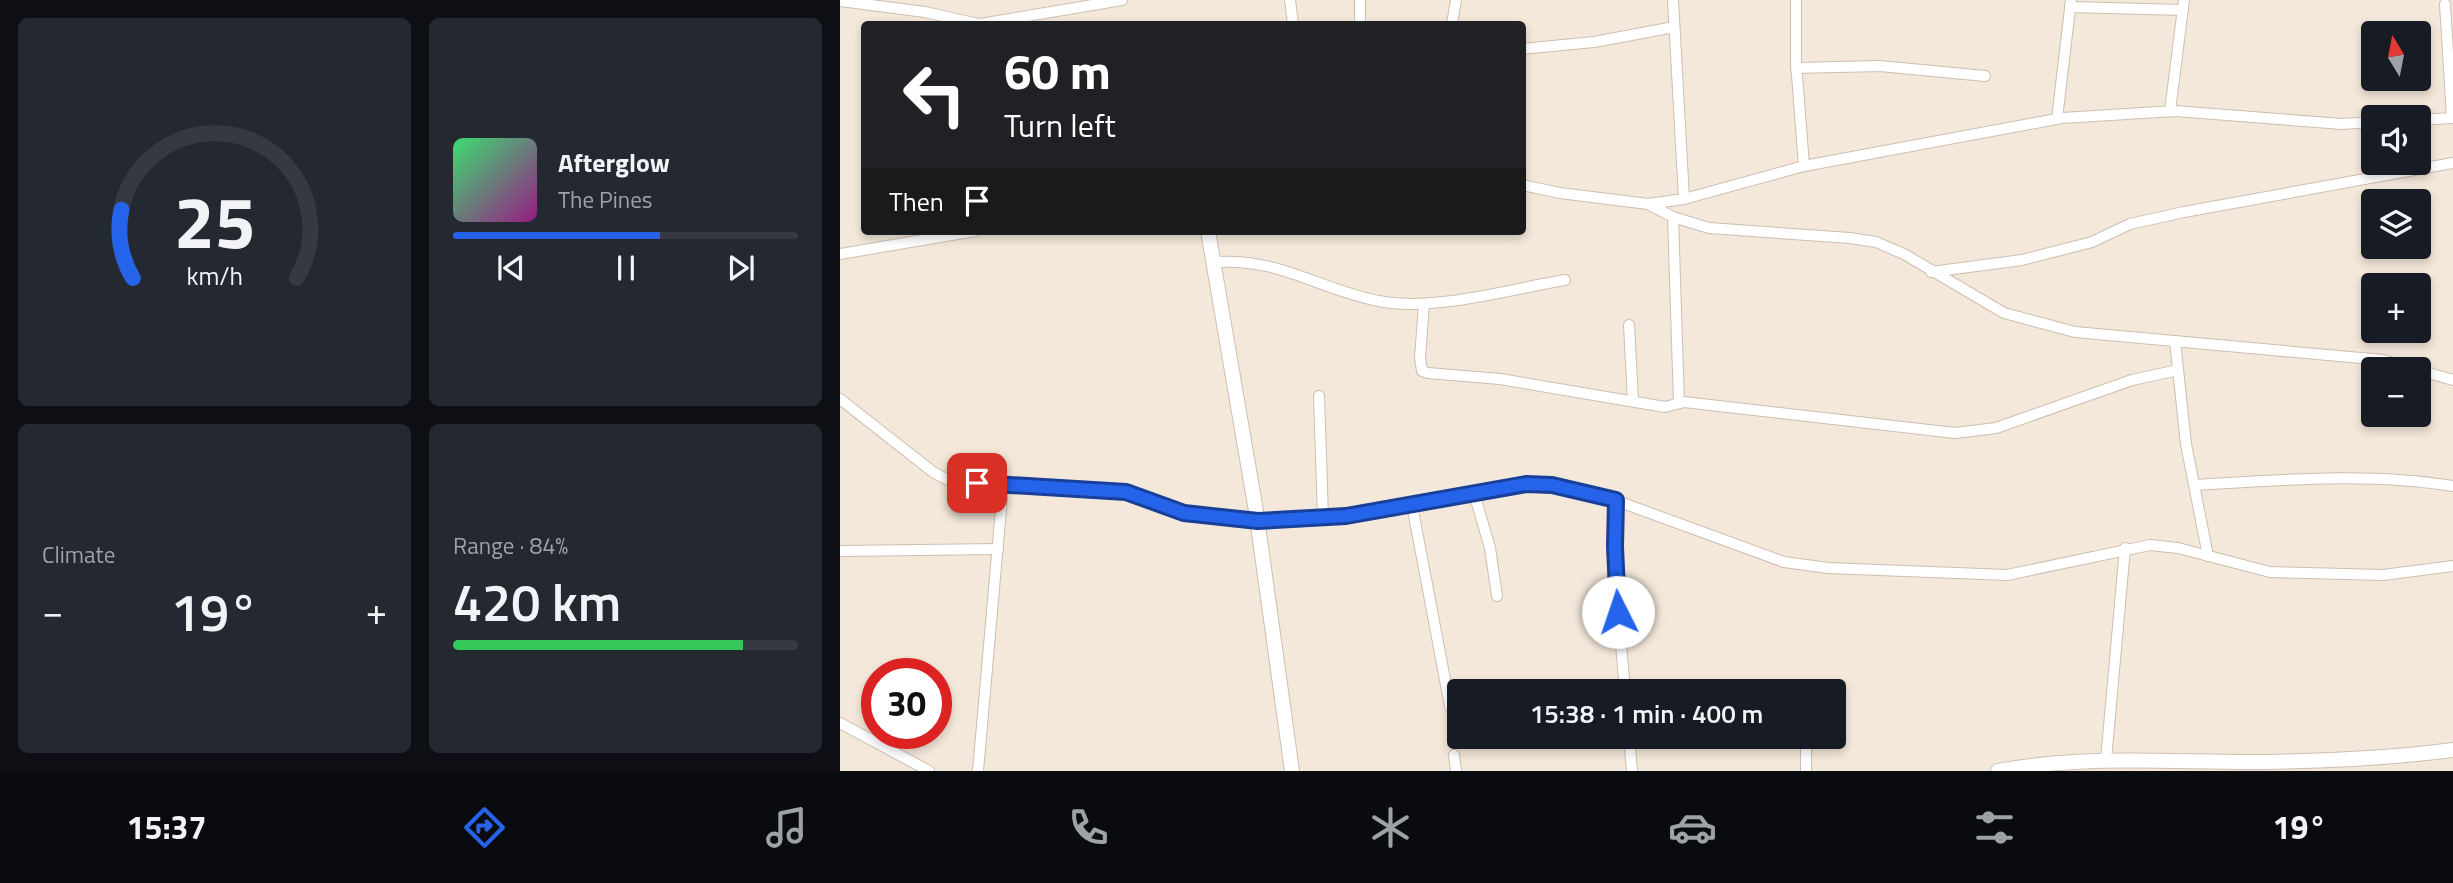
<!DOCTYPE html>
<meta charset="utf-8">
<style>
:root{--surface:#171b24;--page:#242831;--text:#f1f3f6;--muted:#9ea1a6;--line:#363941;--accent:#2563eb}
body{margin:0;font-family:"Titillium Web",sans-serif;background:var(--page);color:var(--text);height:100vh;display:flex;flex-direction:column;font-size:26px;white-space:nowrap}
*{box-sizing:border-box;margin:0}
p{font-size:23px;color:var(--muted)}
.icon{flex:none;width:38px;height:38px;fill:none;stroke:currentColor;stroke-width:2;stroke-linecap:round;stroke-linejoin:round}
.map{position:relative;flex:1;overflow:hidden}
.sheet{display:flex;flex-direction:column;gap:18px;padding:18px;background:#0d0f14;width:840px}
.sheet>*{flex:none}
.top-card{position:absolute;left:21px;top:21px;width:665px;height:214px;border-radius:7px;box-shadow:0 4px 10px #0003;background:#202124;color:#fff;overflow:hidden}
.needle{width:46px;rotate:350deg}
.buttons{position:absolute;left:1521px;top:21px;display:grid;gap:14px}
.buttons a{display:grid;place-items:center;width:70px;height:70px;border-radius:7px;background:var(--surface);box-shadow:0 4px 10px #0003;font-size:35px}
.speed{position:absolute;left:21px;top:658px;display:flex;gap:14px;font-size:35px;font-weight:700;text-align:center}
.speed>*{display:grid;place-content:center;width:91px;height:91px;border-radius:50%;background:var(--surface);box-shadow:0 4px 10px #0003;line-height:1}
.speed .limit{border:10px solid #d22;background:#fff;color:#111}
.pin{position:absolute;display:grid;place-items:center;width:60px;height:60px;color:#fff;margin:-30px;border-radius:14px;box-shadow:0 4px 10px #0006}
.me{position:absolute;width:77px;margin:-38px;rotate:356deg;stroke-linejoin:round;filter:drop-shadow(0 0 5px #0008)}
.turn{display:flex;align-items:center;gap:24px;height:147px;padding:0 28px;font-size:32px}
.turn .icon{width:91px;height:91px;stroke-width:2.5}
.turn b{display:block;font-size:49px;line-height:60px}
.then{display:flex;align-items:center;height:66px;padding:0 28px;background:#0003;gap:14px;font-size:26px}
.big{font-size:52px;font-weight:600;line-height:1.1}
.sheet .tile{flex:1;display:flex;flex-direction:column;justify-content:center;gap:10px;min-width:0;padding:0 24px;border-radius:10px;background:var(--page)}
.sheet .dial{align-items:center;gap:0}
.dial svg{height:182px;overflow:visible;fill:none;stroke:var(--line);stroke-width:7;stroke-linecap:round;text-anchor:middle}
.dial text{fill:var(--text);stroke:none}
.song{display:flex;align-items:center;gap:21px}
.cover{width:84px;height:84px;border-radius:10px;background:linear-gradient(135deg,hsl(140 70% 55%),hsl(310 70% 35%))}
.played{height:7px;border-radius:4px;background:linear-gradient(90deg,var(--accent) 60%,var(--line) 60%)}
.keys{display:flex;justify-content:space-around;direction:ltr}
.heat{display:flex;justify-content:space-between;align-items:center;font-size:38px;direction:ltr}
.charge{height:10px;border-radius:5px;background:linear-gradient(90deg,#34c759 84%,var(--line) 0)}
.sheet .tiles{flex:1;display:grid;gap:18px;grid-template-columns:repeat(2,1fr)}
.trip{position:absolute;left:607px;top:679px;width:399px;height:70px;border-radius:7px;background:var(--surface);box-shadow:0 4px 10px #0003;font-weight:600;line-height:70px;text-align:center}
.menu{display:flex;height:112px;justify-content:space-around;align-items:center;background:#090b0e;color:var(--muted)}
.menu .icon{width:49px;height:49px}
.menu .active{color:var(--accent)}
.menu b{font-size:32px;color:var(--text)}
main{display:flex;flex:1;min-height:0}
.map>svg:first-child{display:block}
</style>
<main>
<section class="sheet">
<div class="tiles">
<div class="tile dial"><svg viewBox="0 0 100 80">
<path d="M14 69A42 42 0 1 1 86 69"/>
<path d="M14 69A42 42 0 0 1 9 39" stroke="#2563eb"/>
<text x="50" y="56" font-size="32" font-weight="700">25</text>
<text x="50" y="72" font-size="11">km/h</text>
</svg></div>
<div class="tile">
<div class="song"><i class="cover"></i><div><b>Afterglow</b><p>The Pines</p></div></div>
<div class="played"></div>
<div class="keys"><svg class="icon" aria-label="previous" viewBox="0 0 24 24"><path d="M18 5L8 12l10 7zM5 5v14"/></svg><svg class="icon" aria-label="pause" viewBox="0 0 24 24"><path d="M8 5v14M16 5v14"/></svg><svg class="icon" aria-label="next" viewBox="0 0 24 24"><path d="M6 5l10 7-10 7zM19 5v14"/></svg></div>
</div>
<div class="tile"><p>Climate</p>
<div class="heat"><a>−</a><b class="big">19°</b><a>+</a></div>
</div>
<div class="tile"><p>Range · 84%</p><b class="big">420 km</b><div class="charge"></div></div>
</div>
</section>
<div class="map">
<svg width="1613" height="771" viewBox="0 0 1613 771">
<rect width="100%" height="100%" fill="#fcf6eb"/>
<path fill="#f4e8da" fill-rule="evenodd" d="M 0,0 L 1613,0 L 1613,771 L 0,771 ZM 24,24 L 682,24 L 682,231 L 24,231 ZM 1533,33 L 1578,33 L 1578,79 L 1533,79 ZM 1533,117 L 1578,117 L 1578,163 L 1533,163 ZM 1533,201 L 1578,201 L 1578,247 L 1533,247 ZM 1533,285 L 1578,285 L 1578,331 L 1533,331 ZM 1533,369 L 1578,369 L 1578,415 L 1533,415 ZM 37,674 L 96,674 L 96,733 L 37,733 ZM 620,691 L 994,691 L 994,737 L 620,737 Z"/>
<g fill="none" stroke-linecap="round" stroke-linejoin="round">
<g stroke="#cebeb0" stroke-width="12">
<g id="minor">
<polyline points="450,0 453,24"/>
<polyline points="520,0 520,24"/>
<polyline points="833,0 844,199"/>
<polyline points="956,0 956,62 964,166"/>
<polyline points="0,1 85,12 138,24"/>
<polyline points="1605,4 1612,118"/>
<polyline points="1230,7 1343,10"/>
<polyline points="140,24 282,0"/>
<polyline points="612,24 616,0"/>
<polyline points="682,49 754,42 834,27"/>
<polyline points="956,68 1040,66 1145,76"/>
<polyline points="1330,111 1344,0"/>
<polyline points="1217,119 1231,0"/>
<polyline points="1578,120 1613,118"/>
<polyline points="682,185 720,193 808,204 844,199 964,166 1222,118 1335,111 1502,124 1533,122"/>
<polyline points="808,204 833,217 869,228 1010,238 1036,242 1064,254 1164,313 1235,332 1543,360 1576,369"/>
<polyline points="833,217 839,403"/>
<polyline points="0,254 135,231"/>
<path d="M 374,262 C 442,258 477,289 539,301 C 591,312 671,289 725,280"/>
<polyline points="1091,272 1182,260 1252,242 1290,224 1344,212 1613,163"/>
<polyline points="584,304 580,358 582,371 588,373 660,379 825,407 844,402 1115,433 1156,428 1292,380 1338,370"/>
<polyline points="789,325 793,401"/>
<polyline points="1335,341 1346,444 1368,556"/>
<polyline points="1578,370 1613,380"/>
<polyline points="479,396 483,517"/>
<polyline points="0,399 93,472 110,481 286,492 343,513 418,521 506,516 675,485 712,485 758,494 944,562 988,568 1167,575 1310,545 1338,548 1430,572 1543,575 1613,566"/>
<path d="M 1355,485 C 1440,480 1528,472 1613,486"/>
<polyline points="634,493 650,548 657,596"/>
<polyline points="776,500 776,585 785,691"/>
<polyline points="572,505 610,706"/>
<polyline points="0,551 158,549"/>
<polyline points="0,723 89,771"/>
<polyline points="789,737 792,771"/>
<polyline points="966,737 966,771"/>
<polyline points="614,755 616,771"/>
<polyline points="1266,760 1285,548"/>
<polyline points="138,771 163,486"/>
</g>
</g>
<g stroke="#cebeb0" stroke-width="16">
<g id="tertiary">
<polyline points="368,231 416,511 452,771"/>
<path d="M 1158,771 C 1247,754 1336,763 1426,762 C 1488,761 1551,758 1613,750"/>
</g>
</g>
<use href="#minor" stroke="#fff" stroke-width="10"/>
<use href="#tertiary" stroke="#fff" stroke-width="14"/>
</g>
<g fill="none" stroke-linecap="round" stroke-linejoin="round">
<g stroke="#184099" stroke-width="18">
<polyline id="route" points="137,483 286,492 344,513 418,521 506,516 686,484 712,485 776,500 775,547 778,612"/>
</g>
<use href="#route" stroke="#2563eb" stroke-width="12"/>
</g>
</svg>
<div class="buttons">
<a><svg class="needle" viewBox="-14 -14 28 28"><path d="M0-13l5 13h-10z" fill="#e53935"/><path d="M0 13l5-13h-10z" fill="#9ea1a6"/></svg></a>
<a><svg class="icon" aria-label="sound" viewBox="0 0 24 24"><path d="M4 9h4l5-4v14l-5-4H4zM17 9q2 3 0 6"/></svg></a>
<a><svg class="icon" aria-label="layers" viewBox="0 0 24 24"><path d="M12 4l9 5-9 5-9-5zM3 14l9 5 9-5"/></svg></a>
<a>+</a>
<a>−</a>
</div>
<div class="speed"><div class="limit">30</div></div>
<div class="pin" style="left:137px;top:483px;background:#d93025"><svg class="icon" aria-label="arrive" viewBox="0 0 24 24"><path d="M6 21V4h12l-3 4 3 4H6"/></svg></div>
<svg class="me" style="left:778px;top:612px" viewBox="-20 -20 40 40"><circle r="19" fill="#fff"/><path d="M0-13L10 11 0 6-10 11z" fill="#2563eb"/></svg>
<div class="trip">15:38 · 1 min · 400 m</div>
<div class="top-card">
<div class="turn"><svg class="icon" aria-label="left" viewBox="0 0 24 24"><path d="M17 20v-9H6M10 6l-5 5 5 5"/></svg><div><b>60 m</b>Turn left</div></div>
<div class="then">Then<svg class="icon" aria-label="arrive" viewBox="0 0 24 24"><path d="M6 21V4h12l-3 4 3 4H6"/></svg></div>
</div>
</div>
</main>
<nav class="menu">
<b>15:37</b>
<svg class="icon active" aria-label="directions" viewBox="0 0 24 24"><path d="M12 3l9 9-9 9-9-9zM9 14v-3h6M13 9l2 2-2 2"/></svg>
<svg class="icon" aria-label="music" viewBox="0 0 24 24"><path d="M9 18V5l10-2v13"/><circle cx="6" cy="18" r="3"/><circle cx="16" cy="16" r="3"/></svg>
<svg class="icon" aria-label="phone" viewBox="0 0 24 24"><path d="M5 4h4l2 5-3 2q2 4 5 5l2-3 5 2v4C11 20 4 13 5 4z"/></svg>
<svg class="icon" aria-label="climate" viewBox="0 0 24 24"><path d="M12 3v18M4 7l16 10M4 17L20 7"/></svg>
<svg class="icon" aria-label="car" viewBox="0 0 24 24"><path d="M5 17H2v-5l4-1 3-4h7l3 4 3 1v5h-3M9 17h6M6 11h13"/><circle cx="7" cy="17" r="2"/><circle cx="17" cy="17" r="2"/></svg>
<svg class="icon" aria-label="filters" viewBox="0 0 24 24"><path d="M4 7h16M4 17h16"/><circle cx="9" cy="7" r="2"/><circle cx="15" cy="17" r="2"/></svg>
<b>19°</b>
</nav>
